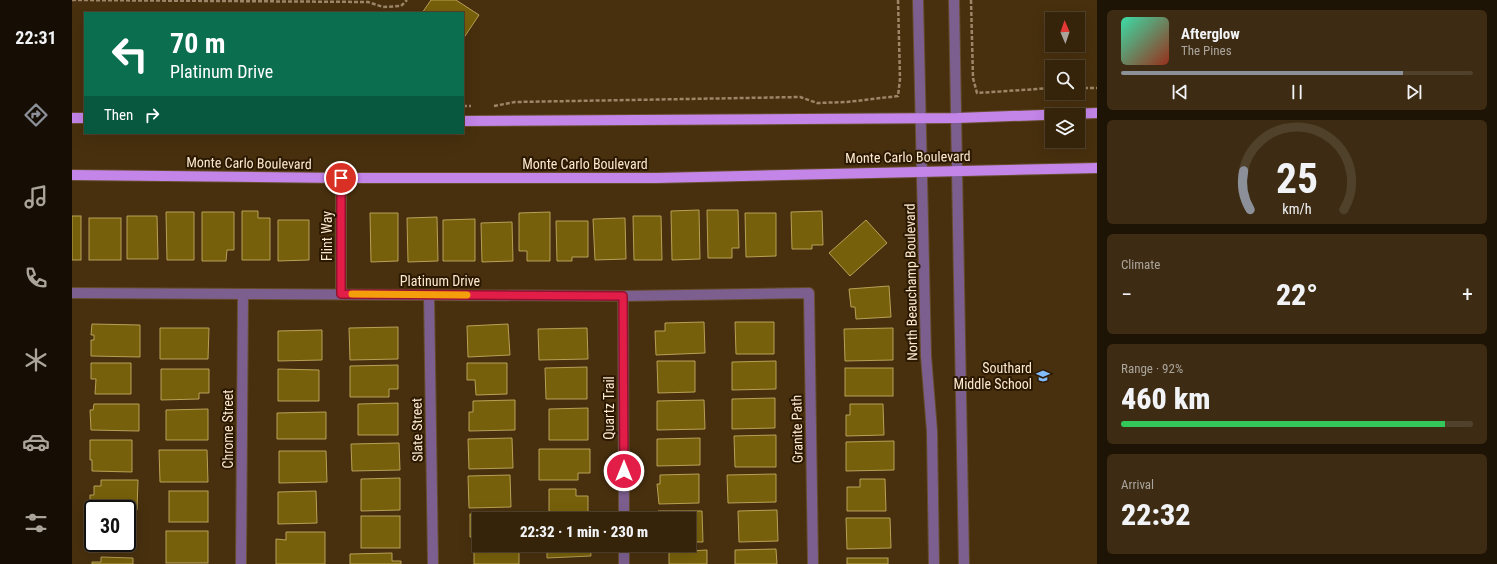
<!DOCTYPE html>
<meta charset="utf-8">
<style>
:root{--surface:#36240a;--page:#3d2c13;--text:#f1f3f6;--muted:#aaa49c;--line:#50412b;--accent:#8c9099}
body{margin:0;font-family:"Roboto Condensed",sans-serif;background:var(--page);color:var(--text);height:100vh;display:flex;flex-direction:column;font-size:15px;white-space:nowrap}
*{box-sizing:border-box;margin:0}
p{font-size:13px;color:var(--muted)}
.icon{flex:none;width:22px;height:22px;fill:none;stroke:currentColor;stroke-width:2;stroke-linecap:round;stroke-linejoin:round}
.map{position:relative;flex:1;overflow:hidden}
.details{display:flex;flex-direction:column;gap:10px;padding:10px;background:#1e1406;width:400px}
.details>*{flex:none}
.banner{position:absolute;left:12px;top:12px;width:380px;height:122px;border-radius:0px;box-shadow:0 4px 16px #0002,0 0 0 1px var(--line);background:#0b6e4f;color:#fff;overflow:hidden}
.needle{width:26px;rotate:358deg}
.controls{position:absolute;left:973px;top:12px;display:grid;gap:8px}
.controls a{display:grid;place-items:center;width:40px;height:40px;border-radius:0px;background:var(--surface);box-shadow:0 4px 16px #0002,0 0 0 1px var(--line);font-size:20px}
.speed{position:absolute;left:12px;top:500px;display:flex;gap:8px;font-size:20px;font-weight:700;text-align:center}
.speed>*{display:grid;place-content:center;width:52px;height:52px;border-radius:50%;background:var(--surface);box-shadow:0 4px 16px #0002,0 0 0 1px var(--line);line-height:1}
.speed .limit{border:2px solid #111;border-radius:6px;background:#fff;color:#111}
.pin{position:absolute;display:grid;place-items:center;width:34px;height:34px;color:#fff;margin:-17px;border:2px solid #fff;border-radius:50%;box-shadow:0 1px 4px #0007}
.me{position:absolute;width:44px;margin:-22px;rotate:0deg;stroke-linejoin:round;filter:drop-shadow(0 0 3px #0008)}
.turn{display:flex;align-items:center;gap:14px;height:84px;padding:0 20px;font-size:18px}
.turn .icon{width:52px;height:52px;stroke-width:2.5}
.turn b{display:block;font-size:28px;line-height:34px}
.then{display:flex;align-items:center;height:38px;padding:0 20px;background:#0003;gap:8px;font-size:15px}
.big{font-size:30px;font-weight:800;line-height:1.1}
.details .widget{flex:1;display:flex;flex-direction:column;justify-content:center;gap:6px;min-width:0;padding:0 14px;border-radius:6px;background:var(--page)}
.details .dial{align-items:center;gap:0}
.dial svg{height:104px;overflow:visible;fill:none;stroke:var(--line);stroke-width:7;stroke-linecap:round;text-anchor:middle}
.dial text{fill:var(--text);stroke:none}
.song{display:flex;align-items:center;gap:12px}
.cover{width:48px;height:48px;border-radius:6px;background:linear-gradient(135deg,hsl(160 70% 55%),hsl(10 70% 35%))}
.played{height:4px;border-radius:2px;background:linear-gradient(90deg,var(--accent) 80%,var(--line) 80%)}
.keys{display:flex;justify-content:space-around;direction:ltr}
.heat{display:flex;justify-content:space-between;align-items:center;font-size:22px;direction:ltr}
.charge{height:6px;border-radius:3px;background:linear-gradient(90deg,#34c759 92%,var(--line) 0)}
.trip{position:absolute;left:400px;top:512px;width:224px;height:40px;border-radius:0px;background:var(--surface);box-shadow:0 4px 16px #0002,0 0 0 1px var(--line);font-weight:800;line-height:40px;text-align:center}
main{display:flex;flex:1;min-height:0}
.menu{display:flex;flex-direction:column;width:72px;justify-content:space-around;align-items:center;background:#160e04;color:var(--muted)}
.menu .icon{width:28px;height:28px}
.menu .current{color:var(--accent)}
.menu b{font-size:18px;color:var(--text)}
.map>svg:first-child{display:block}
</style>
<main>
<nav class="menu">
<b>22:31</b>
<svg class="icon current" aria-label="directions" viewBox="0 0 24 24"><path d="M12 3l9 9-9 9-9-9zM9 14v-3h6M13 9l2 2-2 2"/></svg>
<svg class="icon" aria-label="music" viewBox="0 0 24 24"><path d="M9 18V5l10-2v13"/><circle cx="6" cy="18" r="3"/><circle cx="16" cy="16" r="3"/></svg>
<svg class="icon" aria-label="phone" viewBox="0 0 24 24"><path d="M5 4h4l2 5-3 2q2 4 5 5l2-3 5 2v4C11 20 4 13 5 4z"/></svg>
<svg class="icon" aria-label="climate" viewBox="0 0 24 24"><path d="M12 3v18M4 7l16 10M4 17L20 7"/></svg>
<svg class="icon" aria-label="car" viewBox="0 0 24 24"><path d="M5 17H2v-5l4-1 3-4h7l3 4 3 1v5h-3M9 17h6M6 11h13"/><circle cx="7" cy="17" r="2"/><circle cx="17" cy="17" r="2"/></svg>
<svg class="icon" aria-label="filters" viewBox="0 0 24 24"><path d="M4 7h16M4 17h16"/><circle cx="9" cy="7" r="2"/><circle cx="15" cy="17" r="2"/></svg>
</nav>
<div class="map">
<svg width="1025" height="564" viewBox="0 0 1025 564">
<rect width="100%" height="100%" fill="#48300e"/>
<g fill="#77600b" stroke="#b8a056">
<polygon points="359,0 384,0 407,15 391,39 391,13 350,13"/>
<polygon points="627,210 628,259 600,260 599,211"/>
<polygon points="635,210 666,210 667,248 660,248 660,258 636,258"/>
<polygon points="170,211 186,211 186,218 198,218 198,260 170,260"/>
<polygon points="750,211 751,245 740,245 740,249 720,249 719,212"/>
<polygon points="94,212 122,212 122,260 95,260"/>
<polygon points="130,212 162,212 162,250 155,250 154,261 130,261"/>
<polygon points="478,212 478,261 455,261 455,251 447,251 447,213"/>
<polygon points="298,213 326,213 326,261 299,262"/>
<polygon points="673,213 704,213 704,256 674,257"/>
<rect x="0" y="216" width="9" height="44"/>
<polygon points="55,216 85,216 86,259 55,259"/>
<polygon points="561,216 589,216 590,260 562,260"/>
<polygon points="365,217 366,261 336,262 335,218"/>
<rect x="17" y="218" width="32" height="42"/>
<polygon points="553,218 554,259 523,260 521,219"/>
<polygon points="403,219 403,261 371,261 371,220"/>
<polygon points="206,220 237,220 237,260 206,261"/>
<polygon points="794,220 815,243 778,276 757,253"/>
<polygon points="484,221 516,221 516,257 500,257 500,261 485,261"/>
<polygon points="440,222 441,261 410,262 409,223"/>
<polygon points="817,286 819,317 784,319 783,307 779,307 777,289"/>
<polygon points="632,322 633,353 584,355 583,331 593,331 593,323"/>
<polygon points="663,322 702,322 702,354 664,354"/>
<polygon points="20,324 68,325 68,357 19,356 19,340 22,340 22,335 19,335"/>
<polygon points="436,324 438,355 396,357 395,326"/>
<polygon points="326,327 326,359 278,360 277,328"/>
<polygon points="88,328 137,328 136,359 88,359"/>
<polygon points="515,328 516,359 467,360 466,329"/>
<polygon points="821,328 821,360 773,361 772,329"/>
<polygon points="250,330 250,360 206,361 206,331"/>
<polygon points="585,361 623,361 623,392 586,393"/>
<polygon points="704,361 704,389 660,390 660,362"/>
<polygon points="19,363 59,363 59,394 23,394 24,379 19,379"/>
<polygon points="395,363 435,363 435,394 404,395 403,380 395,380"/>
<polygon points="326,365 326,389 317,389 317,397 278,397 278,366"/>
<polygon points="515,367 515,399 474,399 473,368"/>
<rect x="773" y="368" width="48" height="28"/>
<polygon points="89,369 137,369 137,393 127,393 127,399 89,400"/>
<polygon points="206,369 247,370 247,401 206,401"/>
<polygon points="703,398 703,428 660,429 660,399"/>
<polygon points="443,400 443,430 397,431 397,412 401,412 401,401"/>
<polygon points="632,400 633,429 585,430 585,401"/>
<polygon points="326,403 326,435 286,435 286,404"/>
<polygon points="22,404 67,404 67,431 19,430 18,410 21,410"/>
<polygon points="778,404 811,404 812,435 774,436 774,415 778,415"/>
<polygon points="516,408 516,440 477,440 477,409"/>
<polygon points="136,409 136,440 94,440 94,410"/>
<polygon points="254,412 254,439 205,439 205,413"/>
<polygon points="704,435 704,467 663,467 662,436"/>
<polygon points="440,438 441,468 397,469 396,439"/>
<polygon points="628,438 628,465 585,466 585,439"/>
<polygon points="18,440 60,440 60,472 20,471 20,460 18,460"/>
<polygon points="822,441 822,470 774,471 774,442"/>
<polygon points="327,443 328,470 280,471 279,444"/>
<polygon points="467,449 518,449 518,473 506,473 506,480 467,480"/>
<polygon points="87,450 135,450 136,482 88,482"/>
<polygon points="207,451 254,451 255,482 207,483"/>
<polygon points="627,474 627,503 587,504 585,484 588,484 588,475"/>
<polygon points="704,474 704,502 656,503 655,475"/>
<polygon points="438,475 439,507 397,508 396,476"/>
<polygon points="328,478 328,510 289,511 289,479"/>
<polygon points="788,479 813,479 814,511 775,511 775,487 788,487"/>
<polygon points="29,480 66,480 65,510 18,510 18,495 22,495 22,486 29,486"/>
<polygon points="477,489 504,489 504,496 516,496 516,519 477,519"/>
<rect x="97" y="491" width="39" height="31"/>
<polygon points="244,491 245,523 206,524 206,492"/>
<polygon points="705,510 706,541 667,542 666,511"/>
<polygon points="586,511 630,511 631,542 617,542 617,519 586,519"/>
<polygon points="446,513 446,519 407,519 407,537 398,537 398,514"/>
<rect x="289" y="516" width="39" height="32"/>
<polygon points="17,517 21,517 21,535 17,534"/>
<polygon points="55,518 58,518 57,548 28,548 28,543 55,543"/>
<polygon points="774,518 818,518 819,548 775,549"/>
<rect x="94" y="531" width="42" height="32"/>
<polygon points="214,532 253,532 253,564 204,564 204,539 214,540"/>
<polygon points="475,545 518,545 519,556 475,558"/>
<polygon points="704,549 705,564 663,564 663,550"/>
<polygon points="635,550 635,564 597,564 597,552"/>
<rect x="402" y="552" width="45" height="12"/>
<polygon points="320,553 320,561 329,561 329,564 278,564 278,554"/>
<polygon points="29,557 61,558 61,564 20,564 20,562 29,562"/>
<rect x="775" y="558" width="41" height="6"/>
</g>
<g fill="none" stroke-linecap="round" stroke-linejoin="round">
<g stroke="#654d2d" stroke-width="12">
<g id="minor">
<polyline points="846,0 854,356 860,431 862,564"/>
<polyline points="882,0 892,564"/>
<polyline points="0,293 551,296 737,293 741,564"/>
<polyline points="269,294 269,178"/>
<polyline points="357,295 361,564"/>
<polyline points="551,296 552,519"/>
<polyline points="169,564 171,294"/>
<polyline points="552,564 552,545"/>
</g>
</g>
<g stroke="#654d2d" stroke-width="12">
<g id="major">
<polyline points="0,118 13,118"/>
<polyline points="391,121 885,118 1025,113"/>
<polyline points="0,175 269,178 585,178 1025,168"/>
</g>
</g>
<g stroke="#9c8568" stroke-width="2.5" stroke-dasharray="4 2" stroke-linecap="butt">
<polyline points="0,0 296,2 311,7 329,6 335,0"/>
<polyline points="899,0 901,78 905,93 980,88"/>
<polyline points="1006,88 1025,88"/>
<polyline points="391,106 399,106"/>
<polyline points="422,106 443,102 728,97 745,103 775,102 826,96 828,79 826,0"/>
</g>
<use href="#minor" stroke="#7d5f8f" stroke-width="10"/>
<use href="#major" stroke="#c385e8" stroke-width="10"/>
</g>
<g fill="none" stroke-linecap="round" stroke-linejoin="round">
<g stroke="#92132f" stroke-width="10">
<polyline id="route" points="269,178 269,294 551,296 552,471"/>
</g>
<use href="#route" stroke="#e11d48" stroke-width="7"/>
<polyline stroke="#f59e0b" stroke-width="7" points="280,294 395,295"/>
</g>
<defs>
<g id="school-bare" transform="scale(1.08)"><path d="M0-5L7-2L0 1L-7-2ZM-4 1L0 2.5L4 1V4Q0 6-4 4Z" fill="#83bcfb" stroke="#2b1800" stroke-width="2.5" paint-order="stroke"/></g>
</defs>
<g fill-rule="evenodd">
<use href="#school-bare" x="971" y="376"/>
</g>
<g text-anchor="middle" stroke-width="4" stroke-linejoin="round" paint-order="stroke">
<g font-size="14" fill="#fde8d0" stroke="#2b1800">
<text transform="translate(836 157) rotate(-1)" y="5">Monte Carlo Boulevard</text>
<text transform="translate(177 163) rotate(1)" y="5">Monte Carlo Boulevard</text>
<text x="513" y="169">Monte Carlo Boulevard</text>
<text transform="translate(255 236) rotate(-90)" y="5">Flint Way</text>
<text x="368" y="286">Platinum Drive</text>
<text transform="translate(839 282) rotate(-91)" y="5">North Beauchamp Boulevard</text>
<text transform="translate(537 408) rotate(-90)" y="5">Quartz Trail</text>
<text transform="translate(156 429) rotate(-90)" y="5">Chrome Street</text>
<text transform="translate(725 429) rotate(-91)" y="5">Granite Path</text>
<text transform="translate(345 430) rotate(-91)" y="5">Slate Street</text>
</g>
<g font-size="14" fill="#fde8d0" stroke="#2b1800" text-anchor="end">
<text x="960" y="373">Southard<tspan x="960" dy="16">Middle School</tspan></text>
</g>
</g>
</svg>
<div class="controls">
<a><svg class="needle" viewBox="-14 -14 28 28"><path d="M0-13l5 13h-10z" fill="#e53935"/><path d="M0 13l5-13h-10z" fill="#aaa49c"/></svg></a>
<a><svg class="icon" aria-label="search" viewBox="0 0 24 24"><circle cx="10" cy="10" r="6"/><path d="M15 15l6 6"/></svg></a>
<a><svg class="icon" aria-label="layers" viewBox="0 0 24 24"><path d="M12 4l9 5-9 5-9-5zM3 14l9 5 9-5"/></svg></a>
</div>
<div class="speed"><div class="limit">30</div></div>
<div class="pin" style="left:269px;top:178px;background:#d93025"><svg class="icon" aria-label="arrive" viewBox="0 0 24 24"><path d="M6 21V4h12l-3 4 3 4H6"/></svg></div>
<svg class="me" style="left:552px;top:471px" viewBox="-20 -20 40 40"><circle r="17" fill="#e11d48" stroke="#fff" stroke-width="3"/><path d="M0-11L8 9 0 5-8 9z" fill="#fff"/></svg>
<div class="trip">22:32 · 1 min · 230 m</div>
<div class="banner">
<div class="turn"><svg class="icon" aria-label="left" viewBox="0 0 24 24"><path d="M17 20v-9H6M10 6l-5 5 5 5"/></svg><div><b>70 m</b>Platinum Drive</div></div>
<div class="then">Then<svg class="icon" aria-label="right" viewBox="0 0 24 24"><path d="M7 20v-9h11M14 6l5 5-5 5"/></svg></div>
</div>
</div>
<section class="details">
<div class="widget">
<div class="song"><i class="cover"></i><div><b>Afterglow</b><p>The Pines</p></div></div>
<div class="played"></div>
<div class="keys"><svg class="icon" aria-label="previous" viewBox="0 0 24 24"><path d="M18 5L8 12l10 7zM5 5v14"/></svg><svg class="icon" aria-label="pause" viewBox="0 0 24 24"><path d="M8 5v14M16 5v14"/></svg><svg class="icon" aria-label="next" viewBox="0 0 24 24"><path d="M6 5l10 7-10 7zM19 5v14"/></svg></div>
</div>
<div class="widget dial"><svg viewBox="0 0 100 80">
<path d="M14 69A42 42 0 1 1 86 69"/>
<path d="M14 69A42 42 0 0 1 9 39" stroke="#8c9099"/>
<text x="50" y="56" font-size="32" font-weight="700">25</text>
<text x="50" y="72" font-size="11">km/h</text>
</svg></div>
<div class="widget"><p>Climate</p>
<div class="heat"><a>−</a><b class="big">22°</b><a>+</a></div>
</div>
<div class="widget"><p>Range · 92%</p><b class="big">460 km</b><div class="charge"></div></div>
<div class="widget"><p>Arrival</p><b class="big">22:32</b></div>
</section>
</main>
